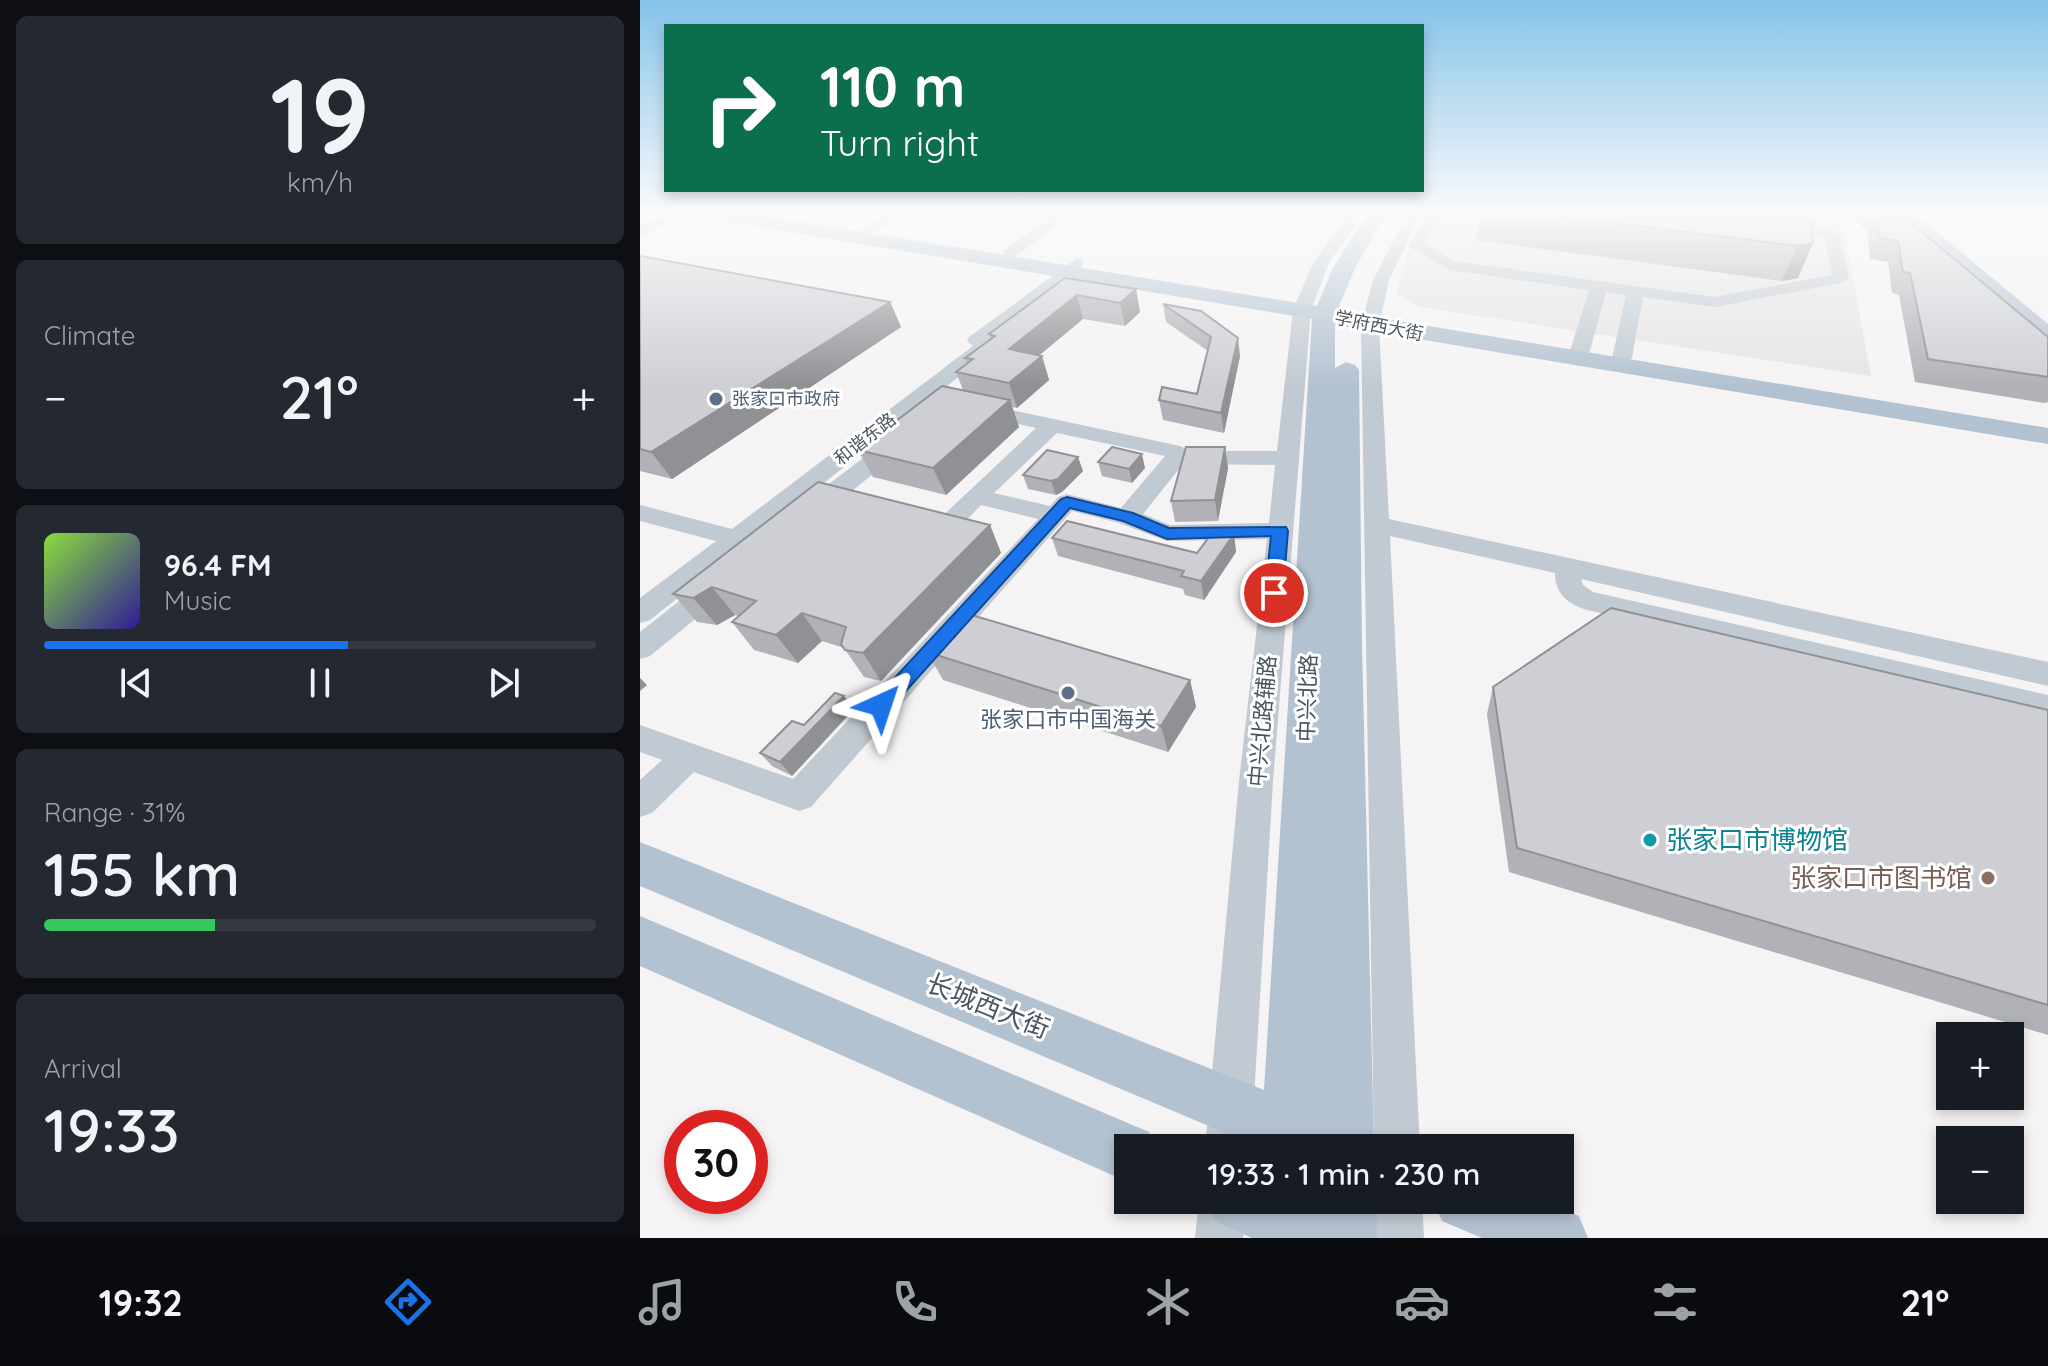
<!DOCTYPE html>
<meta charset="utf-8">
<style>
:root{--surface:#171b24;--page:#242831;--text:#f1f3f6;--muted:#9ea1a6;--line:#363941;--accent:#1a73e8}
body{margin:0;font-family:Quicksand,"Noto Sans SC",sans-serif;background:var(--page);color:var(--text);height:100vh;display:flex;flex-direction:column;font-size:30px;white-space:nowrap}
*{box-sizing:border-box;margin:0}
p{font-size:26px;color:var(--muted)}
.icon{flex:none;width:44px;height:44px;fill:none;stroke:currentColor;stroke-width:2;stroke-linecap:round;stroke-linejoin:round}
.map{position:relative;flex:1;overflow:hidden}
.drawer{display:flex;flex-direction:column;gap:16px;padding:16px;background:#0d0f14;width:640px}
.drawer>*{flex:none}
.top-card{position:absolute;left:24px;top:24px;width:760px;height:168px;border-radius:0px;box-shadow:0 4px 12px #0003;background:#0b6e4f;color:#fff;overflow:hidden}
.buttons{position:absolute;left:1296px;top:1022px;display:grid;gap:16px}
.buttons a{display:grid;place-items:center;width:88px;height:88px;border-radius:0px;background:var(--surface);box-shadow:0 4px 12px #0003;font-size:40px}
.speed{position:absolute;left:24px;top:1110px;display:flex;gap:16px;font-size:40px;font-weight:700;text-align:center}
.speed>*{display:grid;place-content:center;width:104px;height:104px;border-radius:50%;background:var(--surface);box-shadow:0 4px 12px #0003;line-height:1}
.speed .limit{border:12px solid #d22;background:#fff;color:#111}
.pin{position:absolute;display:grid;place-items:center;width:68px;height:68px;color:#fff;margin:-34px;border:4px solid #fff;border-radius:50%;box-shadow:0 2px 8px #0007}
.me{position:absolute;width:88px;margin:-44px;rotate:42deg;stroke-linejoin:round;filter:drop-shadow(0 0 6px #0008)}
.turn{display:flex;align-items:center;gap:28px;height:168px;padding:0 24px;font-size:36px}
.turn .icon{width:104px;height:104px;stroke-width:2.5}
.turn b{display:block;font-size:56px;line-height:68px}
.big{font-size:60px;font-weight:600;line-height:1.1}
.drawer .widget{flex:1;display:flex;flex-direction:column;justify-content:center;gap:12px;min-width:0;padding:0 28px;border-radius:12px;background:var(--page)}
.drawer .dial{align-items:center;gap:0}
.dial b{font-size:104px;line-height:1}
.song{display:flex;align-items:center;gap:24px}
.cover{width:96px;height:96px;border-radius:12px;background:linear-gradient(135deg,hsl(90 70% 55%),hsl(250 70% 35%))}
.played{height:8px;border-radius:4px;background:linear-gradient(90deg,var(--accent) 55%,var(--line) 55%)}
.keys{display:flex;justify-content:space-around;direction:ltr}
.heat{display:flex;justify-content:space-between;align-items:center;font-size:44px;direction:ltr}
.charge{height:12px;border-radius:6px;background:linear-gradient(90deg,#34c759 31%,var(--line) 0)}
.trip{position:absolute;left:474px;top:1134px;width:460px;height:80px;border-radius:0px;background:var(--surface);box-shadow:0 4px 12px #0003;font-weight:600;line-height:80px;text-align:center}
.menu{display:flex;height:128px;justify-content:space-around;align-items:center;background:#090b0e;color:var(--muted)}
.menu .icon{width:56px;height:56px}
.menu .active{color:var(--accent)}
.menu b{font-size:36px;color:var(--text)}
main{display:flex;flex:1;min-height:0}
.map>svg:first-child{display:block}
</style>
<main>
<section class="drawer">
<div class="widget dial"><b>19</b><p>km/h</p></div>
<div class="widget"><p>Climate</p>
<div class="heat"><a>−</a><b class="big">21°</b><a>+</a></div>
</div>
<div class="widget">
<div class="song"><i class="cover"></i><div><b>96.4 FM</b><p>Music</p></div></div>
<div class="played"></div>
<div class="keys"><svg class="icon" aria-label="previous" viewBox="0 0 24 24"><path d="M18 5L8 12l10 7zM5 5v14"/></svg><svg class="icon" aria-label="pause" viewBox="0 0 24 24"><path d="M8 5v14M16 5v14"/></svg><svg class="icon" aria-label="next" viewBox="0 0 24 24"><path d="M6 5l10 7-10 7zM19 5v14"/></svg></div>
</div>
<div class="widget"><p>Range · 31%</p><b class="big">155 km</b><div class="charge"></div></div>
<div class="widget"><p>Arrival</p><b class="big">19:33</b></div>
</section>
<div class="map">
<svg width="1408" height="1238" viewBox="0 0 1408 1238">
<rect width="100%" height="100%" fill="#f5f3f3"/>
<polygon fill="#e6e4e5" points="789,213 1201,213 1231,376 780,307 756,293 768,251"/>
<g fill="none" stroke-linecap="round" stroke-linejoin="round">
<g fill="#c1cad2" fill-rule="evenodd">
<polygon points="30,213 49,213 0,236 0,225"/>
<polygon points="249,213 267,213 233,233 223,233 220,230"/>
<polygon points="416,213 432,213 376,256 364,256 364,250"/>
<path d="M 709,213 L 723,213 L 689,263 L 671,310 L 633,781 L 611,1148 L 565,1148 L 599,781 L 627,539 L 527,541 L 479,523 L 432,511 L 171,807 L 159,811 L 54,772 L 12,813 L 0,817 L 0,780 L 22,760 L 0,752 L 0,725 L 153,779 L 398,519 L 341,505 C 328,518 315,537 295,532 L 292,526 L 396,428 L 331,413 L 327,409 L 331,405 L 338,403 L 540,446 L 550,451 L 637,451 L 653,310 L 673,263 ZM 417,433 L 525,456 L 481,508 L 427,494 L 418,497 L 410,506 L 354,493 ZM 543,464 L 635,465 L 629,523 L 530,525 L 503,514 Z"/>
<path d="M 768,213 L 782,213 L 749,280 L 739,326 L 749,519 L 1408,662 L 1408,686 L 941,579 L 943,585 L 953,592 L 1408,695 L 1408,719 L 947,610 C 928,604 915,594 915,573 L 750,536 L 780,1148 L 734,1148 L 721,326 L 733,280 Z"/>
<polygon points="789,213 803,213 785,244 814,261 1075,297 1192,275 1184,237 1135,231 1127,226 1135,221 1191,228 1199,233 1209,278 1201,283 1075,307 1003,297 992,358 982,364 972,358 986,295 966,292 950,351 940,357 933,355 930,351 949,290 810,270 768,246"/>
<polygon points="437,258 443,260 443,266 359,332 366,337 364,341 10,620 0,623 0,598 76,541 0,521 0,505 92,529 333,346 327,341 329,337"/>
<polygon points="256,437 264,439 267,444 264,449 181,516 163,516 160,510 163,504 248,439"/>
<polygon points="77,577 87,579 90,586 87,593 10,656 0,659 0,632 67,579"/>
<polygon points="559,1200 605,1200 603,1238 555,1238"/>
<polygon points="736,1200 782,1200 784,1238 736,1238"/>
</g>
<g fill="#b3c2d1" fill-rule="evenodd">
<polygon points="62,213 106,213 677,306 693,268 728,213 746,213 715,268 697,311 1408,428 1408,444 695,325 695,368 706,362 715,365 719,370 722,644 734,1148 621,1148 0,886 0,842 624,1090 672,319 71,219"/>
<polygon points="1253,213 1274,213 1408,324 1408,343 1399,341"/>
<polygon points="0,916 509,1132 515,1148 488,1148 488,1182 0,966"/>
<polygon points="566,1200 667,1200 676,1204 676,1200 736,1200 737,1238 612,1238 575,1221"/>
<polygon points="793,1200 899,1200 939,1216 948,1238 842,1238 802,1221"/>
</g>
</g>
<g fill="#b0b2b7">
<polygon points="537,213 574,213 569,217"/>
<polygon points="839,213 1184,213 1183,215 1179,215 1171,233 1158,278 1142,281 836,240"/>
<polygon points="1208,213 1236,213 1408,337 1408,402 1404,403 1275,382 1259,295 1252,293 1248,262 1230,259 1227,231"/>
<polygon points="0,256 250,302 261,327 32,479 0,471"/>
<polygon points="425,278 496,289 500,312 485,326 443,319 399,355 402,356 409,380 377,408 372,407 379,427 306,495 233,477 218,450 323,390 316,372 327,364 325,358 351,339 349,334"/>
<polygon points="523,304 600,356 584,433 523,420 519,400 557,394 568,351 526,322"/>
<polygon points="585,447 588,468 578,521 535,522 531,501"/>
<polygon points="458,462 505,468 492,483 462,476"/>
<polygon points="443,471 422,492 416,495 388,489 383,475"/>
<polygon points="350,525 361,553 241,681 224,677 204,648 182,641 158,663 114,650 92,622 98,616 95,615 77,625 57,622 33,594"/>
<polygon points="594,534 596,552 564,600 545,595 543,589 418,556 412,538 557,553"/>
<polygon points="287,652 550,680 556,707 528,752 303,680"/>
<polygon points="853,687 1408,710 1408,1035 869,872 847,714"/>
<polygon points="214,709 152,776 132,766 120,753 164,725"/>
</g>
<g fill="#909195">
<polygon points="1173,243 1158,278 1142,281 1157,246"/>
<polygon points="496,289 500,312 485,326 480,303"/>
<polygon points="437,295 443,319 377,374 369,349"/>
<polygon points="250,302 261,327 32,479 11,452"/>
<polygon points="598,338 600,356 584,433 581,413"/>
<polygon points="402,356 409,380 377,408 369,383"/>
<polygon points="370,400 379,427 306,495 293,468"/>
<polygon points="585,447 588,468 578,521 575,500"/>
<polygon points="502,454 505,468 492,483 489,469"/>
<polygon points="438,457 443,471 422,492 416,495 411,481"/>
<polygon points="350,525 361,553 241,681 223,653"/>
<polygon points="594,534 596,552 564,600 561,581"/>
<polygon points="72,587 95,615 77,625 53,598"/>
<polygon points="162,613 182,641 158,663 136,635"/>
<polygon points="0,678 7,685 0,691"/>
<polygon points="550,680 556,707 528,752 521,726"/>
<polygon points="204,696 214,709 152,776 140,762"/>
</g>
<g fill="#cdcfd5" stroke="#909195" stroke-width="2">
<polygon points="893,213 1169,213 1173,243 1157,246"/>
<polygon points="1236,213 1259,213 1408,337 1408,377 1288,359 1270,273 1263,272 1258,241 1240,238"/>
<polygon points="0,256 250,302 11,452 0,449"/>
<polygon points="425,278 496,289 480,303 437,295 369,349 402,356 369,383 316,372 333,359 325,358 355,336 349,334"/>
<polygon points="523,304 561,311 598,338 581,413 519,400 522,387 557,394 571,337"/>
<polygon points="302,386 370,400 293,468 218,450"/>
<polygon points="472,447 502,454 489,469 458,462"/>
<polygon points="546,447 585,447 575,500 531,501"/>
<polygon points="407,450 438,457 418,479 411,481 383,475"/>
<polygon points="178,482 350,525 223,653 205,650 201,644 206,627 162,613 136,635 92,622 116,601 72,587 53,598 33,594"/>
<polygon points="427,521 557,553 575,529 594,534 561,581 541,576 544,571 412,538"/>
<polygon points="971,608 1408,710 1408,1005 877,848 853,687"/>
<polygon points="325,613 550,680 521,726 287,652"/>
<polygon points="195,693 204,696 140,762 120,753 152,721 164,725"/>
</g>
<linearGradient id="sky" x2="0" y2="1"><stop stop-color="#85c3ea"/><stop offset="0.55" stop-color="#fafafa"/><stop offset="1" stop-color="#fafafa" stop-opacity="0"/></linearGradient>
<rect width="1408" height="386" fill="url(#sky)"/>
<polygon fill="#1a73e8" stroke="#114b97" stroke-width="2" points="427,497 493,513 529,528 646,527 648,531 643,593 634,600 625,593 631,536 527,539 483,521 430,508 248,711 234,711 231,705 234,700 421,499"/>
<g fill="#5c6f8a" stroke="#fff" stroke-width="3">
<circle cx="76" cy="399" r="8"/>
<circle cx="428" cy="693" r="8"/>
</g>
<circle fill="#0f9aa8" stroke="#fff" stroke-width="3" cx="1010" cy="840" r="8"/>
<circle fill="#8d6e63" stroke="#fff" stroke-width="3" cx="1348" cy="878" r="8"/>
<g text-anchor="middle" stroke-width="6" stroke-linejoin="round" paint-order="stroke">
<g font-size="18" fill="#4a5661" stroke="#fff">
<text transform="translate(739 326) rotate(11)" y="6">学府西大街</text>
<text transform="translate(225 439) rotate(-38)" y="6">和谐东路</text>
</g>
<g font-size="18" fill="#4e5e75" stroke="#fff" text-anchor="start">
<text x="92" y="405">张家口市政府</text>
</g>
<g font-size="22" fill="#4a5661" stroke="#fff">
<text transform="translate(667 698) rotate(-88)" y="8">中兴北路</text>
<text transform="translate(622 721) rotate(-85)" y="8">中兴北路辅路</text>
</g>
<g font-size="22" fill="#4e5e75" stroke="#fff">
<text x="428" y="727">张家口市中国海关</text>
</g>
<g font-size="26" fill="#0d838f" stroke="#fff" text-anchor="start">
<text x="1026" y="849">张家口市博物馆</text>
</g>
<g font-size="26" fill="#785e54" stroke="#fff" text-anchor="end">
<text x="1332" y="887">张家口市图书馆</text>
</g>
<g font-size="26" fill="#4a5661" stroke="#fff">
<text transform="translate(348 1006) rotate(22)" y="9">长城西大街</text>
</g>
</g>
</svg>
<div class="buttons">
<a>+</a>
<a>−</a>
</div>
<div class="speed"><div class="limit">30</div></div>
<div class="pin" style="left:634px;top:593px;background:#d93025"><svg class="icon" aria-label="arrive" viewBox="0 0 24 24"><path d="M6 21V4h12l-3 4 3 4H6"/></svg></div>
<svg class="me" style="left:241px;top:705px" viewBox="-20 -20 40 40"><path d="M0-17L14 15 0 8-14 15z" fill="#1a73e8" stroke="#fff" stroke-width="4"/></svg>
<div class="trip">19:33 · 1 min · 230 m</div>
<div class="top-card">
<div class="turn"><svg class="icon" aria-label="right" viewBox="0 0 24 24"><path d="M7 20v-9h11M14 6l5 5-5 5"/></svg><div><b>110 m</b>Turn right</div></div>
</div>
</div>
</main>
<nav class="menu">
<b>19:32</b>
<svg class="icon active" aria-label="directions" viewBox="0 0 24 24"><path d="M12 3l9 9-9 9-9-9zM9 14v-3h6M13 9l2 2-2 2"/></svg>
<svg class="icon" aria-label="music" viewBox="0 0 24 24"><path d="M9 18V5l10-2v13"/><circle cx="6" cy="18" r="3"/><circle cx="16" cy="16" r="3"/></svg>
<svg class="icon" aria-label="phone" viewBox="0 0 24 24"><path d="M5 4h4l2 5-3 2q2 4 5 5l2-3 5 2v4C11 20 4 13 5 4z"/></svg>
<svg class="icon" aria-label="climate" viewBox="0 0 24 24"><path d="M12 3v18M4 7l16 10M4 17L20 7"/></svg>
<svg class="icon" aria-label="car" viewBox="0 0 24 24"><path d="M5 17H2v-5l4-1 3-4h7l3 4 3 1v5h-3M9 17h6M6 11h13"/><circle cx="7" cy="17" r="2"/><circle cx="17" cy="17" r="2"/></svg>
<svg class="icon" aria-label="filters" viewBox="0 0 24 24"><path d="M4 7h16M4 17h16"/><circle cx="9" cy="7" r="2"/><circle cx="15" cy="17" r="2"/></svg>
<b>21°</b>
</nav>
